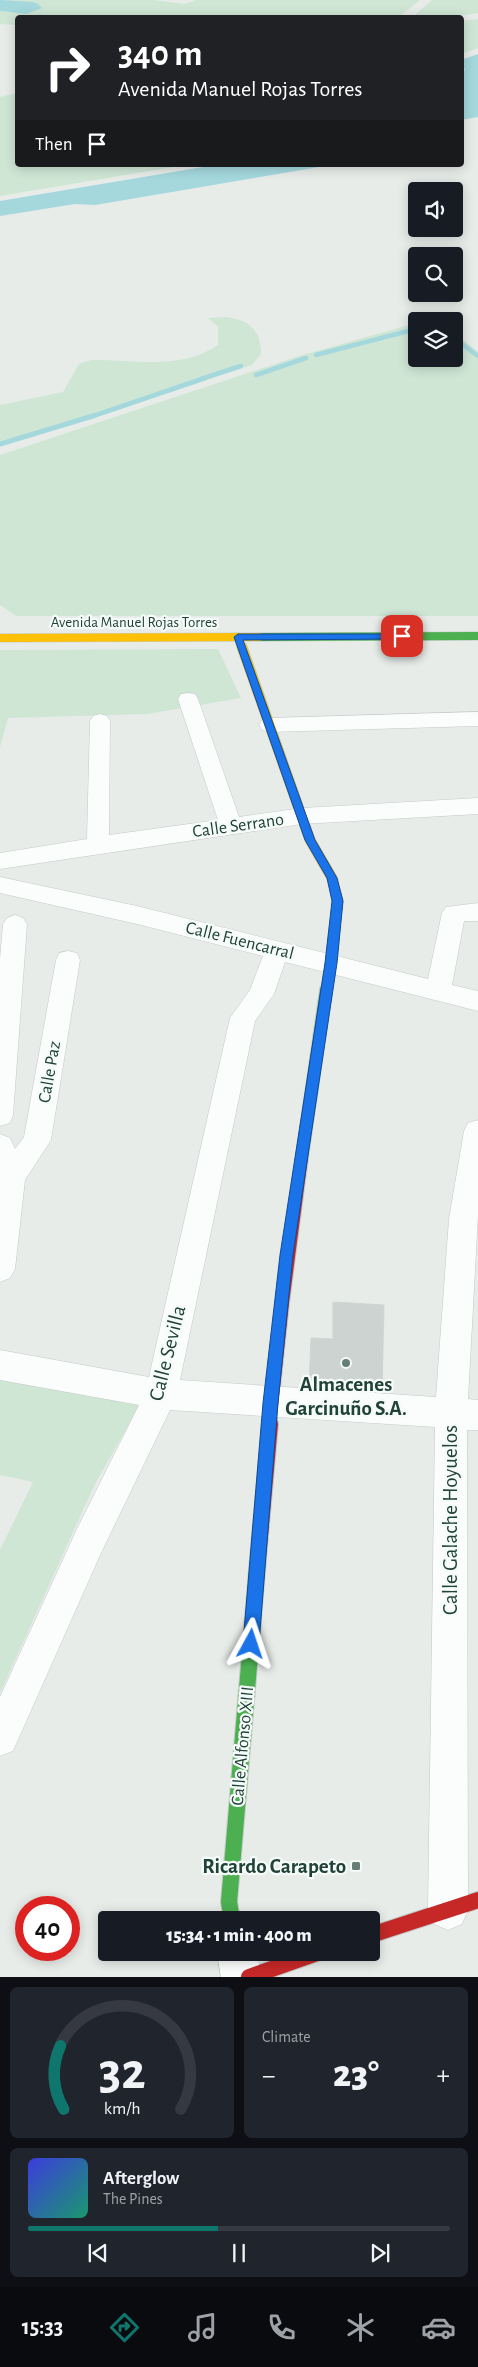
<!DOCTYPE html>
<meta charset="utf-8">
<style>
:root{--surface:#171b24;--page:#20242c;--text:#f1f3f6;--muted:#9ea1a6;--line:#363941;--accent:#0f766e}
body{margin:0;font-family:"Alegreya Sans",sans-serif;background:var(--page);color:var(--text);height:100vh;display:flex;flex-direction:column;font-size:19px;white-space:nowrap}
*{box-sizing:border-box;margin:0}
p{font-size:16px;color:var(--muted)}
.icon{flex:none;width:28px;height:28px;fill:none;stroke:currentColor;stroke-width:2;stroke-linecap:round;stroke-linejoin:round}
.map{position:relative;height:1977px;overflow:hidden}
.panel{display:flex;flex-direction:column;gap:10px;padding:10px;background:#0d0f14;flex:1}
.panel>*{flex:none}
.hud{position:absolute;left:15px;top:15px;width:449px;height:152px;border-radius:5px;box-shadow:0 2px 12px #0003;background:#202124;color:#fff;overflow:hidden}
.tools{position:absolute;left:408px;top:182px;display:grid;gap:10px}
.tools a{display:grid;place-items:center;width:55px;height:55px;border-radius:5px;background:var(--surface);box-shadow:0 2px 12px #0003;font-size:25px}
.speed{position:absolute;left:15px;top:1896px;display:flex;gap:10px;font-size:25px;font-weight:700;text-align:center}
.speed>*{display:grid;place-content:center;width:65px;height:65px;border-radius:50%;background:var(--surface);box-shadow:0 2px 12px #0003;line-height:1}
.speed .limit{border:8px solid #d22;background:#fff;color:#111}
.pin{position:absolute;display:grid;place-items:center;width:42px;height:42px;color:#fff;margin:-21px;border-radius:10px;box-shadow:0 2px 8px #0006}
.me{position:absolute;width:55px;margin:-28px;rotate:5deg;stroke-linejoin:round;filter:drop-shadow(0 0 4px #0008)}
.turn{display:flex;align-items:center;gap:18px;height:105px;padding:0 20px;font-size:22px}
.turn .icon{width:65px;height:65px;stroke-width:2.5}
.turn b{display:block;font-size:35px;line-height:42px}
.then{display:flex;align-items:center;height:48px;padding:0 20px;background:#0003;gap:10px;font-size:19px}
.big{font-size:38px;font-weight:800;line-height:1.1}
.panel .card{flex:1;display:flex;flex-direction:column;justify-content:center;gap:8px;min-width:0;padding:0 18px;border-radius:8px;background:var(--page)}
.panel .dial{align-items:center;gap:0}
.dial svg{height:130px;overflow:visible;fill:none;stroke:var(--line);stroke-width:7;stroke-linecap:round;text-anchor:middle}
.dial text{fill:var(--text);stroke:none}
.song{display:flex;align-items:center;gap:15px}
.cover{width:60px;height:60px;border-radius:8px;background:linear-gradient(135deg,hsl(240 70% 55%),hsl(160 70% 35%))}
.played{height:5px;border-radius:2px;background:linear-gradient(90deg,var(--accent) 45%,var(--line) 45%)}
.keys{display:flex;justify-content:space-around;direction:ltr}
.heat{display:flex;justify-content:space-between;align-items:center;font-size:28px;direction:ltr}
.panel .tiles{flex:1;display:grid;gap:10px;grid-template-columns:1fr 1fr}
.card:last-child{grid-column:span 2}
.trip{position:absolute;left:98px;top:1911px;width:282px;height:50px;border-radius:5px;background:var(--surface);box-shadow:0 2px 12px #0003;font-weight:800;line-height:50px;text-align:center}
.tab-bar{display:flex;height:80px;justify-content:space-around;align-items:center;background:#090b0e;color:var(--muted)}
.tab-bar .icon{width:35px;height:35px}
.tab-bar .on{color:var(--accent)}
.tab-bar b{font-size:22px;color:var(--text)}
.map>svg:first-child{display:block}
</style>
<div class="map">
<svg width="478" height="1977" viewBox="0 0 478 1977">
<rect width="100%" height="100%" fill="#e7ece9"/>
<g fill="#cfe6d5">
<polygon points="0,0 153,0 185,4 196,0 420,0 399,17 18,18 17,25 0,24"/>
<polygon points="432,0 478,0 478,13 447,18 413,17"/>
<polygon points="478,19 478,48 461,54 461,21"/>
<polygon points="17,93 18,165 185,165 0,196 0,97"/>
<path d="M 225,317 C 248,320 261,328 261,354 L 252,365 L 93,418 L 0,445 L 0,405 L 63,392 L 79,364 L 91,360 C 133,359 180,371 218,345 L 218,327 L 208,318 Z"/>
<polygon points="416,323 416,359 454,359 454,332 478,352 478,616 16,616 0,605 0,455 299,356"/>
<polygon points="218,649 241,698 147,714 8,718 0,747 0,650"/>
<polygon points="0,1374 141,1403 95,1484 0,1693 0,1550 33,1482 0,1475"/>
</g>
<g fill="#a4d8dd">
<polygon points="0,0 33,2 38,4 42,8 26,14 2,11 0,11"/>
<polygon points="478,54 478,117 461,120 461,73 465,70 461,60"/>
<polygon points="215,165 331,165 95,205 75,204 0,216 0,201"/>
</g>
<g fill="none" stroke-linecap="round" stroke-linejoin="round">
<g stroke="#a4d8dd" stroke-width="4.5">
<polyline points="454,338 478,356"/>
<polyline points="316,355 416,329"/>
<polyline points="256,375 306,358"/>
<polyline points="201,379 241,366"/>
</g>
<polyline stroke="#a4d8dd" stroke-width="5" points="0,444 96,415 205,378"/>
</g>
<polygon fill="#cdd3d1" stroke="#cfd5d2" points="333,1302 384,1305 382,1391 309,1387 311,1338 333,1339"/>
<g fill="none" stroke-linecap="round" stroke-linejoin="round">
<g stroke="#c4c9c6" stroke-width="1">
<g id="street">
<polygon points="188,693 195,694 198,699 239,817 302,808 478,798 478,814 302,824 0,869 0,853 87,839 90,721 93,716 100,714 107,716 110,721 109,835 218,820 178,699 181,694"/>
<polygon points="478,712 478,726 269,732 262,730 259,725 262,720 269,718"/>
<polygon points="0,877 137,906 428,979 442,913 446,907 478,903 478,921 464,921 452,985 478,991 478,1011 285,962 274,994 255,1021 180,1380 436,1397 449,1219 464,1131 468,1123 478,1120 478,1215 468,1399 478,1400 478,1430 467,1430 468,1910 462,1924 448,1930 434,1924 428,1910 435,1427 170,1410 101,1553 13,1751 0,1756 0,1697 77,1529 139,1405 0,1380 0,1350 149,1377 230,1018 250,990 263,956 137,924 0,893"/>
<polygon points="15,915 23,918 27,924 13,1115 10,1123 0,1126 0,959 3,924 7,918"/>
<polygon points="68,951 77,953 80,960 51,1140 25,1180 15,1269 10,1278 0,1282 0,1134 10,1138 15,1149 24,1137 56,960 59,953"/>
<polygon points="217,1952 257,1952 261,1977 221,1977"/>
</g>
</g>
<g stroke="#c2cac6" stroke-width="9">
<polyline id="fast-far3" points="259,637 478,636"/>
</g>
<g stroke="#c2cac6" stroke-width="11">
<polyline id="fast-far2" points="326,991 335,927"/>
</g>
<g stroke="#c2cac6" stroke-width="14">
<polyline id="fast-far1" points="302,1157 326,990"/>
</g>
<g stroke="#c2cac6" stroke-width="18">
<polyline id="fast" points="232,1920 229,1902 259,1547"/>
</g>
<g stroke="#c2cac6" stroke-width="9">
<g id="slow-far1">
<polyline points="238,637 242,649"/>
<polyline points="0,638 259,637"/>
</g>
</g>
<g stroke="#c2cac6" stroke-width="11">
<polyline id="slow" points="242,647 310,840 332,878 338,901 335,927"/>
</g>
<g stroke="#c2cac6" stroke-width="14">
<polyline id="jam-far1" points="270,1425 283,1303 302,1157"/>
</g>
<g stroke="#c2cac6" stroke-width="18">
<g id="jam">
<polyline points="259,1547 270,1424"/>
<polyline points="371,1935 478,1900"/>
<polyline points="249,1977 320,1952"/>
</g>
</g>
<use href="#street" fill="#fbfcfc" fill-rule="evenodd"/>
<use href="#fast-far3" stroke="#4caf50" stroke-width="8"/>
<use href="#fast-far2" stroke="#4caf50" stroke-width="10"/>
<use href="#fast-far1" stroke="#4caf50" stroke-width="12"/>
<use href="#fast" stroke="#4caf50" stroke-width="16"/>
<use href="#slow-far1" stroke="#ffc107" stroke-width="8"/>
<use href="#slow" stroke="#ffc107" stroke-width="10"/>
<use href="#jam-far1" stroke="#c62828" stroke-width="12"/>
<use href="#jam" stroke="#c62828" stroke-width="16"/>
</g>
<polygon fill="#1a73e8" stroke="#114b97" points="238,634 402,634 406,636 402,639 243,640 315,840 337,878 343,901 337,963 293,1255 278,1403 259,1644 256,1650 251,1652 245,1650 243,1644 263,1403 280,1255 325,963 332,901 327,878 305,840 234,637"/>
<g fill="#667e76" stroke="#f5fbf8" stroke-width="2">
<circle cx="346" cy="1363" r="5"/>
<rect x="351" y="1861" width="10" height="10" rx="2.5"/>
</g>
<g text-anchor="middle" stroke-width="4.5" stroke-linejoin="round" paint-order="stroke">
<g font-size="15" fill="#214238" stroke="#f5fbf8">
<text x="134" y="627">Avenida Manuel Rojas Torres</text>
</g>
<g font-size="18" fill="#214238" stroke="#f5fbf8">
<text transform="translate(238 825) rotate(-8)" y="6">Calle Serrano</text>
<text transform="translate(240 940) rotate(14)" y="6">Calle Fuencarral</text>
<text transform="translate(49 1072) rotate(-80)" y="6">Calle Paz</text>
<text transform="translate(242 1746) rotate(-85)" y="6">Calle Alfonso XIII</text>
</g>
<g font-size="21" fill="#214238" stroke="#f5fbf8">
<text transform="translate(167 1353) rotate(-76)" y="7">Calle Sevilla</text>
<text transform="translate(450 1520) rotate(-90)" y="7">Calle Galache Hoyuelos</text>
</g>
<g font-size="21" font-weight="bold" fill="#214238" stroke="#f5fbf8">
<text x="346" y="1391">Almacenes<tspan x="346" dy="24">Garcinuño S.A.</tspan></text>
<text x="346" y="1873" text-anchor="end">Ricardo Carapeto</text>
</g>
</g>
</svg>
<div class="tools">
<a><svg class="icon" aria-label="sound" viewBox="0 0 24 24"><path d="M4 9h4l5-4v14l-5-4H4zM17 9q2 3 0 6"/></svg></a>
<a><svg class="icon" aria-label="search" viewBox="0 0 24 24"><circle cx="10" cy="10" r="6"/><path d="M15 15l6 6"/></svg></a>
<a><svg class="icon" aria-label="layers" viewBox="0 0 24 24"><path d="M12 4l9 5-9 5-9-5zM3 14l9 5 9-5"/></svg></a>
</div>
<div class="speed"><div class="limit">40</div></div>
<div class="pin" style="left:402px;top:636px;background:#d93025"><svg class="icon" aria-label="arrive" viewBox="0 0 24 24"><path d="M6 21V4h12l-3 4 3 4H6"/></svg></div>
<svg class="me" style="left:251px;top:1644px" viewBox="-20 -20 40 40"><path d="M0-17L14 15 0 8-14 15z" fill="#1a73e8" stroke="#fff" stroke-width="4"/></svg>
<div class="trip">15:34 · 1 min · 400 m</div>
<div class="hud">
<div class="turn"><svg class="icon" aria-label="right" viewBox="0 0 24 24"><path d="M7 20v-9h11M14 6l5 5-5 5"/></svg><div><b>340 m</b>Avenida Manuel Rojas Torres</div></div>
<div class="then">Then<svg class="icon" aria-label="arrive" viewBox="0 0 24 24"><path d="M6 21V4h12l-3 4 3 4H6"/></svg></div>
</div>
</div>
<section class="panel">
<div class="tiles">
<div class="card dial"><svg viewBox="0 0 100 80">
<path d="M14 69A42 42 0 1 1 86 69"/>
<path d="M14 69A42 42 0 0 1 12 30" stroke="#0f766e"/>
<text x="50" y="56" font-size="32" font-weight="700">32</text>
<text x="50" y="72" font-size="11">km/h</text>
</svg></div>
<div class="card"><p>Climate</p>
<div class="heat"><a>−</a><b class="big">23°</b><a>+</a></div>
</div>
<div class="card">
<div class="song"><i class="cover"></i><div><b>Afterglow</b><p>The Pines</p></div></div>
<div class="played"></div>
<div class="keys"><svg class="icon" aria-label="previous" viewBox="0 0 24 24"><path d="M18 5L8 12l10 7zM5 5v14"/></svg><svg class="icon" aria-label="pause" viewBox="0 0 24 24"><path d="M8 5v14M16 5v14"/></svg><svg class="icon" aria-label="next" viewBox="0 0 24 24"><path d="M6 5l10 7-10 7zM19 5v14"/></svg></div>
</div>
</div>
</section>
<nav class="tab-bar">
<b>15:33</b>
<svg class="icon on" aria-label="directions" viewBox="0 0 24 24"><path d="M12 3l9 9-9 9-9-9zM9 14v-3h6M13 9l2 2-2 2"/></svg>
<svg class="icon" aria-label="music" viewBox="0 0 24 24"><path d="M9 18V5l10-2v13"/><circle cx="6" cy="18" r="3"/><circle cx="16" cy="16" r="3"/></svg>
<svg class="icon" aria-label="phone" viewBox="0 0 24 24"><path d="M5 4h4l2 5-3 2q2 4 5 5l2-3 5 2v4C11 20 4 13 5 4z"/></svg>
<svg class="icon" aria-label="climate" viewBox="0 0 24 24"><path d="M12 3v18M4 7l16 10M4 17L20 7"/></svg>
<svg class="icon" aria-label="car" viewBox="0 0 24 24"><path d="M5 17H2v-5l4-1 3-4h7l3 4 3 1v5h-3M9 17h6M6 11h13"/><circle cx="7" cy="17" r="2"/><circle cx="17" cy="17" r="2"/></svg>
</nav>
